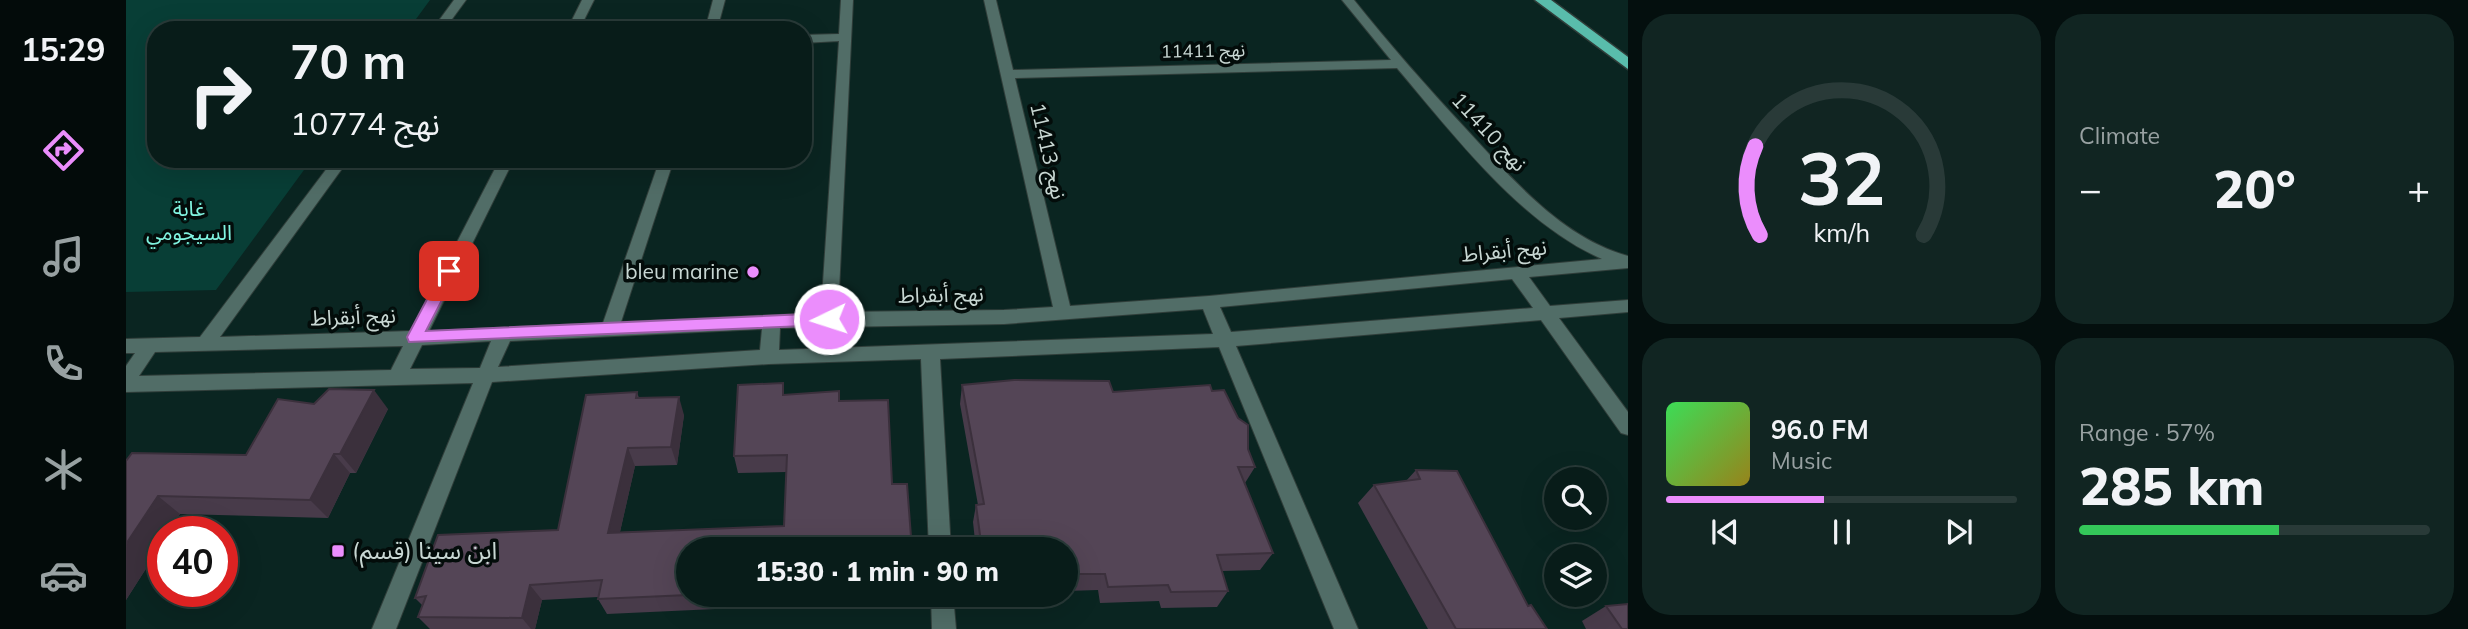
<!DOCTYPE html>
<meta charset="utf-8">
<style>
:root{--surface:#081c19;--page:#112522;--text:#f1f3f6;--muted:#98a1a2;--line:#293a38;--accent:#eb8dfc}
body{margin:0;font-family:Mulish,"Noto Sans Arabic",sans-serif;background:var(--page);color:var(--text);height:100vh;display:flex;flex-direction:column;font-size:26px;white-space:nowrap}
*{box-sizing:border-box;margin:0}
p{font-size:23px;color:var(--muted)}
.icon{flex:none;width:38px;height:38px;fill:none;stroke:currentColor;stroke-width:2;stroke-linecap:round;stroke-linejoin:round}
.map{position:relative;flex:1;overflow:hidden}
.details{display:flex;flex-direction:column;gap:14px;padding:14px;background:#040f0e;width:840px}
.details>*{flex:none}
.hud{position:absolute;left:21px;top:21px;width:665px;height:147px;border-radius:28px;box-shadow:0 7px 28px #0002,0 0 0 2px var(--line);background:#081c19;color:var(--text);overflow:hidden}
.tools{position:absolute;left:1418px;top:467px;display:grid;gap:14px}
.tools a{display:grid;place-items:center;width:63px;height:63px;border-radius:50%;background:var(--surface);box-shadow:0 7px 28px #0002,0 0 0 2px var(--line);font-size:35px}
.speed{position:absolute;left:21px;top:516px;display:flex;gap:14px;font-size:35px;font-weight:700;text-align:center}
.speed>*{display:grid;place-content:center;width:91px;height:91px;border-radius:50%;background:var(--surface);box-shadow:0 7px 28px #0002,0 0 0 2px var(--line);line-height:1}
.speed .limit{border:10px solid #d22;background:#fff;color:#111}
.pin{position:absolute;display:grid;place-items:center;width:60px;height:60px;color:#fff;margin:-30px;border-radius:14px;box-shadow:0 4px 10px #0006}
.me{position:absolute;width:77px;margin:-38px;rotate:266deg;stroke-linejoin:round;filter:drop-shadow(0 0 5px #0008)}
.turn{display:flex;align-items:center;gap:24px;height:147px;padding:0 28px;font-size:32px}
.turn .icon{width:91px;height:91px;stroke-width:2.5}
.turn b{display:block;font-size:49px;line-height:60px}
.big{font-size:52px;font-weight:800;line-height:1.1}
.details .tile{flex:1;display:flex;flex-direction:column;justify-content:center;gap:10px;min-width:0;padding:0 24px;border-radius:28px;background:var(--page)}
.details .dial{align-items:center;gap:0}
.dial svg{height:182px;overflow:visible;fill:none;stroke:var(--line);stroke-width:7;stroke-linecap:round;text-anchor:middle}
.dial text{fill:var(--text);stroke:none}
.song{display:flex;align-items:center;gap:21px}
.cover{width:84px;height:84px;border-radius:10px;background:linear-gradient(135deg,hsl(130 70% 55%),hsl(50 70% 35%))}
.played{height:7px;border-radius:4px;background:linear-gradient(90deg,var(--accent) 45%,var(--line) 45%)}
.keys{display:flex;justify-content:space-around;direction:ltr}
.heat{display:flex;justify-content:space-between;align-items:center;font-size:38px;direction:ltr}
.charge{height:10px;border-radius:5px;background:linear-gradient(90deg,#34c759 57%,var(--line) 0)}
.details .tiles{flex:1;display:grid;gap:14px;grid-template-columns:repeat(2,1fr)}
.trip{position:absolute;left:550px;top:537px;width:402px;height:70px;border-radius:35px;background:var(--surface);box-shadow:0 7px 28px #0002,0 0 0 2px var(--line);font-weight:800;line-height:70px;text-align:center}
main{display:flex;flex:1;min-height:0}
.tab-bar{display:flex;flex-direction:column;width:126px;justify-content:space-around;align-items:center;background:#030b0a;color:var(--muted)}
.tab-bar .icon{width:49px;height:49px}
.tab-bar .selected{color:var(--accent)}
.tab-bar b{font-size:32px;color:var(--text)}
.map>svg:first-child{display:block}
</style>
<main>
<nav class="tab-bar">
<b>15:29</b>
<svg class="icon selected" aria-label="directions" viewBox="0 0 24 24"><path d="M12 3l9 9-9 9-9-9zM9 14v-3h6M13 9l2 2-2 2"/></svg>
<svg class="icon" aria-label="music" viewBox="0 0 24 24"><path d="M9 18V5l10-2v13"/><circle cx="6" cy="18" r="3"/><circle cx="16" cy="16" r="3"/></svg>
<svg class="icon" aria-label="phone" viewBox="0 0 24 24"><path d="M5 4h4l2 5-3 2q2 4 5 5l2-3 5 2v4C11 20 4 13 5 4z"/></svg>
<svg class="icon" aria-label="climate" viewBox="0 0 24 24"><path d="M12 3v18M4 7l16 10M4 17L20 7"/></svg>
<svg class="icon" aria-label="car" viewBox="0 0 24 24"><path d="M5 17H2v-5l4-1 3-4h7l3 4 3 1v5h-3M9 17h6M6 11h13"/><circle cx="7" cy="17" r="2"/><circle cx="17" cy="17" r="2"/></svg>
</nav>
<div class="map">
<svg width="1502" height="629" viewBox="0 0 1502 629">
<rect width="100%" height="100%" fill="#0a2521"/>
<polygon fill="#083e36" points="0,0 304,0 282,30 30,30 30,159 186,159 90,290 0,292"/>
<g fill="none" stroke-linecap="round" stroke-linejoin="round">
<g stroke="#303e3a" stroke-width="2">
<g id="minor">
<polygon points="328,0 340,0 318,30 306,30"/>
<polygon points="456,0 468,0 453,30 441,30"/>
<polygon points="587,0 599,0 591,30 579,30"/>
<path d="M 715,0 L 727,0 L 712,312 L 878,310 L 927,307 L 858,0 L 870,0 L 887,70 L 1265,60 L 1216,0 L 1228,0 C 1264,45 1301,87 1340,129 C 1385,178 1436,238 1502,256 L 1502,268 L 1403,277 L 1424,306 L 1502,300 L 1502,312 L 1433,318 L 1502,412 L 1502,435 L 1495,433 L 1415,320 L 1110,346 L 1232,629 L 1208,629 L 1093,347 L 814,359 L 825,550 L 803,550 L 795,359 L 643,364 L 366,382 L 270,629 L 246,629 L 347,383 L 0,392 L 0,366 L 9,353 L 0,353 L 0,339 L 74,337 L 208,159 L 223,159 L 94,337 L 285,331 L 374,159 L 388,159 L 303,331 L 477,323 L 534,159 L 548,159 L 495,322 L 695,313 L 713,41 L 677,43 L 677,35 L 713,34 ZM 1271,68 C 1328,135 1394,223 1476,259 L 1083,296 L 944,306 L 889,78 ZM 1386,279 L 1407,308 L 1105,332 L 1094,307 ZM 1077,309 L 1087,334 L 653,350 L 654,328 L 878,324 ZM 636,329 L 634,350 L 372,367 L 384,341 ZM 365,341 L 354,368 L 284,369 L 296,345 ZM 277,346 L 265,370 L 13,376 L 29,352 Z"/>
<polygon points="805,595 827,595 830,629 806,629"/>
</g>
</g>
<g stroke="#303e3a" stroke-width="3">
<polygon id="highway" points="1409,0 1425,0 1502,57 1502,69"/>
</g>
<use href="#minor" fill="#516d67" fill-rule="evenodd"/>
<use href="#highway" fill="#59bcab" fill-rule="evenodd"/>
</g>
<g fill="#483b4a">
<polygon points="836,385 987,392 1086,391 1122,449 1129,467 1119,483 1147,553 1134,570 1096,571 1102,591 1091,607 1035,608 1033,601 974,603 972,590 940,591 940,550 850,550 847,522 850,505 852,505 834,404"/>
<polygon points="511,392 513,398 558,415 551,465 509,466 494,532 658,526 660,472 612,473 608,456 659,395 713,401 766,484 562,595 788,595 788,600 481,614 472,599 472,597 416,600 409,629 304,629 292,617 297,606 289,598 432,530"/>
<polygon points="188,404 262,409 230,473 224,473 202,518 54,514 43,532 37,532 37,542 0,600 0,461 120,455"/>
<polygon points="1290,470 1402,606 1421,629 1302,629 1232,503 1248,485 1280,481"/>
<polygon points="1480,606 1502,629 1460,629 1456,621"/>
</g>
<g fill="#3b303c">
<polygon points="248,390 262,409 230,473 214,454"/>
<polygon points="553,397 558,415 551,465 545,447"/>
<polygon points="502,448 509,466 490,549 482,533"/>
<polygon points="208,454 224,473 202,518 184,500"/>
<polygon points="32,496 54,514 43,532 37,532 37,542 0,600 0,544"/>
<polygon points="404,585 416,600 409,629 405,629 396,618"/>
</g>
<g fill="#544556" stroke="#3b303c" stroke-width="2">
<polygon points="888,380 983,381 987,392 1084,385 1086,391 1098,390 1112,418 1122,425 1122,449 1129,467 1112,467 1147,553 1091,555 1102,591 1045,592 1042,585 982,587 979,574 940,574 940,550 856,550 850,505 858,504 836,385"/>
<polygon points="657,383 657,395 713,391 713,401 762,400 766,484 781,484 786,550 562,550 562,595 472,599 476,580 404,585 396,618 292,617 300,596 289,598 312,535 432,530 460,395 511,392 510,398 553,397 545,447 502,448 482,533 658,526 661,455 608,456 612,385"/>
<polygon points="203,389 248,390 214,454 208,454 184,500 32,496 0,544 0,461 6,453 120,455 152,399 188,404"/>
<polygon points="1290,470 1331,471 1402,606 1405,605 1421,629 1330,629 1248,485 1294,479"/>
<polygon points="1502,604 1502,629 1496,629 1480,606"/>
</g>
<polygon fill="#eb8dfc" stroke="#995ca4" stroke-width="2" points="323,265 331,271 300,331 703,313 711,319 703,325 283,342 281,337 316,271"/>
<g fill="#eb8dfc" stroke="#030c0a" stroke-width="2.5">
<circle cx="627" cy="272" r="7"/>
<rect x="205" y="544" width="14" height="14" rx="3.5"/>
</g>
<g text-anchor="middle" stroke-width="7" stroke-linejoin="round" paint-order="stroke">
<g font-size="18" fill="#c8d7d3" stroke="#030c0a">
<text transform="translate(1077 51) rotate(-1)" y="6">نهج 11411</text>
</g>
<g font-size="21" fill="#c8d7d3" stroke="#030c0a">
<text transform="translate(1363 132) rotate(47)" y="7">نهج 11410</text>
<text transform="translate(922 151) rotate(77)" y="7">نهج 11413</text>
<text transform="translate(1378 251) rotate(-5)" y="7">نهج أبقراط</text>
<text transform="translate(815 295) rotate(-1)" y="7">نهج أبقراط</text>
<text transform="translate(227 317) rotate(-2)" y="7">نهج أبقراط</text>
</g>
<g font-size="21" fill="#81f4e0" stroke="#030c0a">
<text x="63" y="216">غابة<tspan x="63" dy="24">السيجومي</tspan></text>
</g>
<g font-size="21" fill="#c8d7d3" stroke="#030c0a" text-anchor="end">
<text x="613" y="279">bleu marine</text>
</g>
<g font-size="24" fill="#c8d7d3" stroke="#030c0a" text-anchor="start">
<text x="226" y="559">(ابن سينا (قسم</text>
</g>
</g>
</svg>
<div class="tools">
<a><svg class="icon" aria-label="search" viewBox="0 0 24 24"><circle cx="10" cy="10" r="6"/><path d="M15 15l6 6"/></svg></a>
<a><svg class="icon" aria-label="layers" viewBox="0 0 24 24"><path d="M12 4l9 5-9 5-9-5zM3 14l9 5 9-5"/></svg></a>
</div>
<div class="speed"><div class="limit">40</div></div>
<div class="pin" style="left:323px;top:271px;background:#d93025"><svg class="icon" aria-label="arrive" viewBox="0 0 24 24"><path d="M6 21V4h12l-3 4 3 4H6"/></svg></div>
<svg class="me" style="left:703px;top:319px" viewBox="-20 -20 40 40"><circle r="17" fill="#eb8dfc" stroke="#fff" stroke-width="3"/><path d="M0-11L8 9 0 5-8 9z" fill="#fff"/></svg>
<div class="trip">15:30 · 1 min · 90 m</div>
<div class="hud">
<div class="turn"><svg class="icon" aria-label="right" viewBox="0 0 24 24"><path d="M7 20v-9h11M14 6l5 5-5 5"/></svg><div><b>70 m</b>نهج 10774</div></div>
</div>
</div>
<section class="details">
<div class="tiles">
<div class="tile dial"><svg viewBox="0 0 100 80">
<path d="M14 69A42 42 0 1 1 86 69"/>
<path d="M14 69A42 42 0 0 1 12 30" stroke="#eb8dfc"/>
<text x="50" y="56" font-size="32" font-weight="700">32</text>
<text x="50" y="72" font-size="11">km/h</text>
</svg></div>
<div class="tile"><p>Climate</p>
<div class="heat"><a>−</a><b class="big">20°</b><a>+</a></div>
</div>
<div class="tile">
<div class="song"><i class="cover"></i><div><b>96.0 FM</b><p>Music</p></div></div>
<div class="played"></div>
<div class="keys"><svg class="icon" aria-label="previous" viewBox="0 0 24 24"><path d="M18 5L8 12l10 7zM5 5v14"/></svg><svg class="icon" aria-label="pause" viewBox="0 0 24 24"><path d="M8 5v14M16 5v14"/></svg><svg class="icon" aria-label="next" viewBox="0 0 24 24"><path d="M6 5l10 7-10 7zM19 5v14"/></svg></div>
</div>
<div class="tile"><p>Range · 57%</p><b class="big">285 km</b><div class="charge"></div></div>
</div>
</section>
</main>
